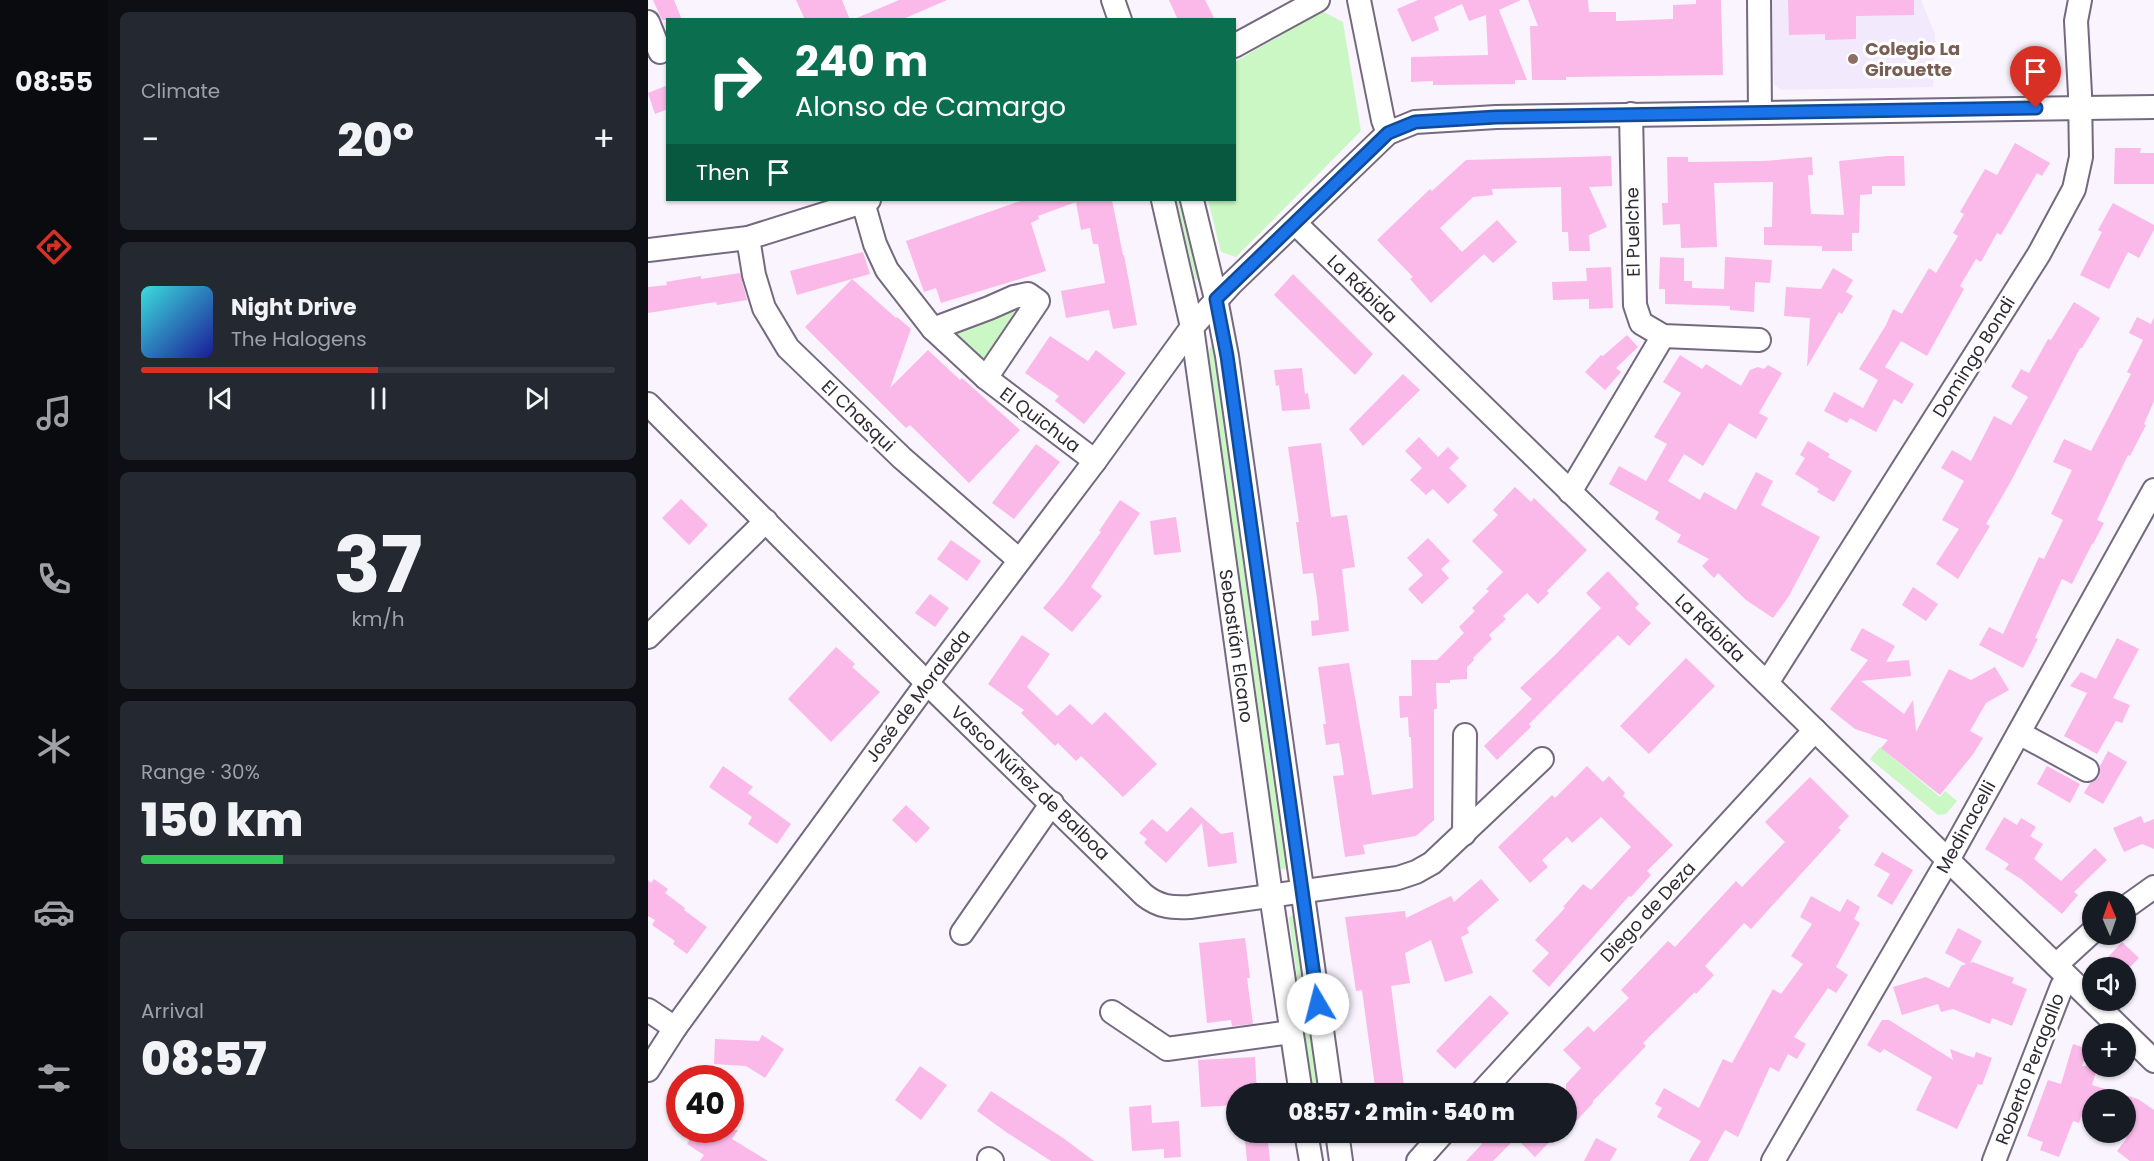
<!DOCTYPE html>
<meta charset="utf-8">
<style>
:root{--surface:#171b24;--page:#242831;--text:#f1f3f6;--muted:#9ea1a6;--line:#363941;--accent:#d93025}
body{margin:0;font-family:Poppins,sans-serif;background:var(--page);color:var(--text);height:100vh;display:flex;flex-direction:column;font-size:22px;white-space:nowrap}
*{box-sizing:border-box;margin:0}
p{font-size:20px;color:var(--muted)}
.icon{flex:none;width:33px;height:33px;fill:none;stroke:currentColor;stroke-width:2;stroke-linecap:round;stroke-linejoin:round}
.map{position:relative;flex:1;overflow:hidden}
.sheet{display:flex;flex-direction:column;gap:12px;padding:12px;background:#0d0f14;width:540px}
.sheet>*{flex:none}
.top-card{position:absolute;left:18px;top:18px;width:570px;height:183px;border-radius:0px;box-shadow:0 2px 4px #0004;background:#0b6e4f;color:#fff;overflow:hidden}
.needle{width:39px;rotate:358deg}
.fabs{position:absolute;left:1434px;top:891px;display:grid;gap:12px}
.fabs a{display:grid;place-items:center;width:54px;height:54px;border-radius:50%;background:var(--surface);box-shadow:0 2px 4px #0004;font-size:30px}
.speed{position:absolute;left:18px;top:1065px;display:flex;gap:12px;font-size:30px;font-weight:700;text-align:center}
.speed>*{display:grid;place-content:center;width:78px;height:78px;border-radius:50%;background:var(--surface);box-shadow:0 2px 4px #0004;line-height:1}
.speed .limit{border:9px solid #d22;background:#fff;color:#111}
.pin{position:absolute;display:grid;place-items:center;width:51px;height:51px;color:#fff;margin:-62px -26px;border-radius:50% 50% 50% 0;rotate:-45deg;box-shadow:0 0 6px #0007}
.pin .icon{rotate:45deg}
.me{position:absolute;width:66px;margin:-33px;rotate:352deg;stroke-linejoin:round;filter:drop-shadow(0 0 4px #0008)}
.turn{display:flex;align-items:center;gap:21px;height:126px;padding:0 30px;font-size:27px}
.turn .icon{width:78px;height:78px;stroke-width:2.5}
.turn b{display:block;font-size:42px;line-height:51px}
.then{display:flex;align-items:center;height:57px;padding:0 30px;background:#0003;gap:12px;font-size:22px}
.big{font-size:45px;font-weight:800;line-height:1.1}
.sheet .widget{flex:1;display:flex;flex-direction:column;justify-content:center;gap:9px;min-width:0;padding:0 21px;border-radius:9px;background:var(--page)}
.sheet .dial{align-items:center;gap:0}
.dial b{font-size:78px;line-height:1}
.song{display:flex;align-items:center;gap:18px}
.cover{width:72px;height:72px;border-radius:9px;background:linear-gradient(135deg,hsl(180 70% 55%),hsl(240 70% 35%))}
.played{height:6px;border-radius:3px;background:linear-gradient(90deg,var(--accent) 50%,var(--line) 50%)}
.keys{display:flex;justify-content:space-around;direction:ltr}
.heat{display:flex;justify-content:space-between;align-items:center;font-size:33px;direction:ltr}
.charge{height:9px;border-radius:4px;background:linear-gradient(90deg,#34c759 30%,var(--line) 0)}
.trip{position:absolute;left:578px;top:1083px;width:351px;height:60px;border-radius:30px;background:var(--surface);box-shadow:0 2px 4px #0004;font-weight:800;line-height:60px;text-align:center}
main{display:flex;flex:1;min-height:0}
.tab-bar{display:flex;flex-direction:column;width:108px;justify-content:space-around;align-items:center;background:#090b0e;color:var(--muted)}
.tab-bar .icon{width:42px;height:42px}
.tab-bar .selected{color:var(--accent)}
.tab-bar b{font-size:27px;color:var(--text)}
.map>svg:first-child{display:block}
</style>
<main>
<nav class="tab-bar">
<b>08:55</b>
<svg class="icon selected" aria-label="directions" viewBox="0 0 24 24"><path d="M12 3l9 9-9 9-9-9zM9 14v-3h6M13 9l2 2-2 2"/></svg>
<svg class="icon" aria-label="music" viewBox="0 0 24 24"><path d="M9 18V5l10-2v13"/><circle cx="6" cy="18" r="3"/><circle cx="16" cy="16" r="3"/></svg>
<svg class="icon" aria-label="phone" viewBox="0 0 24 24"><path d="M5 4h4l2 5-3 2q2 4 5 5l2-3 5 2v4C11 20 4 13 5 4z"/></svg>
<svg class="icon" aria-label="climate" viewBox="0 0 24 24"><path d="M12 3v18M4 7l16 10M4 17L20 7"/></svg>
<svg class="icon" aria-label="car" viewBox="0 0 24 24"><path d="M5 17H2v-5l4-1 3-4h7l3 4 3 1v5h-3M9 17h6M6 11h13"/><circle cx="7" cy="17" r="2"/><circle cx="17" cy="17" r="2"/></svg>
<svg class="icon" aria-label="filters" viewBox="0 0 24 24"><path d="M4 7h16M4 17h16"/><circle cx="9" cy="7" r="2"/><circle cx="15" cy="17" r="2"/></svg>
</nav>
<section class="sheet">
<div class="widget"><p>Climate</p>
<div class="heat"><a>−</a><b class="big">20°</b><a>+</a></div>
</div>
<div class="widget">
<div class="song"><i class="cover"></i><div><b>Night Drive</b><p>The Halogens</p></div></div>
<div class="played"></div>
<div class="keys"><svg class="icon" aria-label="previous" viewBox="0 0 24 24"><path d="M18 5L8 12l10 7zM5 5v14"/></svg><svg class="icon" aria-label="pause" viewBox="0 0 24 24"><path d="M8 5v14M16 5v14"/></svg><svg class="icon" aria-label="next" viewBox="0 0 24 24"><path d="M6 5l10 7-10 7zM19 5v14"/></svg></div>
</div>
<div class="widget dial"><b>37</b><p>km/h</p></div>
<div class="widget"><p>Range · 30%</p><b class="big">150 km</b><div class="charge"></div></div>
<div class="widget"><p>Arrival</p><b class="big">08:57</b></div>
</section>
<div class="map">
<svg width="1506" height="1161" viewBox="0 0 1506 1161">
<rect width="100%" height="100%" fill="#f9f4fe"/>
<polygon fill="#f2e9fc" points="1122,0 1273,0 1287,34 1285,87 1133,90 1126,84"/>
<g fill="#cbf7c4">
<polygon points="674,11 695,22 713,131 588,257 573,252 560,200 586,200 587,62"/>
<polygon points="528,200 538,200 554,282 547,279"/>
<polygon points="379,299 336,370 296,331"/>
<polygon points="566,343 569,343 642,870 633,869 631,864 561,361 561,349"/>
<polygon points="1232,747 1292,797 1297,791 1309,801 1298,814 1290,815 1222,759"/>
<polygon points="647,913 678,1093 665,1093 641,918"/>
</g>
<g fill="#fab9e8">
<polygon points="5,0 26,0 34,20 14,20"/>
<polygon points="148,0 194,0 202,20 157,20"/>
<polygon points="251,0 299,0 253,20 204,20"/>
<polygon points="521,0 557,0 567,20 530,20"/>
<polygon points="770,0 873,0 851,10 879,80 867,80 867,84 785,85 785,81 763,82 763,57 840,55 838,15 821,21 814,4 786,17 791,30 764,42 749,9"/>
<polygon points="880,0 940,0 941,12 968,12 968,21 1025,19 1025,5 1048,4 1048,0 1073,0 1075,75 918,77 918,80 884,80 882,26 890,26"/>
<polygon points="1140,0 1266,0 1266,15 1208,16 1208,39 1177,40 1177,34 1141,35"/>
<polygon points="20,85 20,109 7,114 0,93"/>
<polygon points="1367,143 1402,163 1394,176 1389,173 1353,235 1349,233 1333,262 1328,259 1312,286 1316,289 1279,356 1253,341 1237,367 1266,384 1254,404 1246,399 1228,432 1202,418 1199,423 1176,411 1186,392 1215,408 1230,380 1211,369 1238,325 1245,309 1254,314 1281,268 1288,273 1310,236 1305,233 1316,214 1312,212 1337,169 1349,175"/>
<polygon points="1467,148 1493,148 1492,153 1506,153 1506,184 1466,184"/>
<polygon points="963,156 964,186 941,187 959,227 941,235 942,251 921,251 920,232 914,232 913,187 844,189 845,195 825,197 792,228 814,252 849,220 869,242 845,263 836,254 783,303 762,279 765,277 729,240 782,189 784,191 818,160"/>
<polygon points="1239,156 1256,156 1257,186 1224,186 1224,194 1212,195 1211,233 1204,233 1204,251 1174,251 1174,246 1116,245 1116,227 1124,227 1125,182 1066,183 1069,247 1033,248 1032,224 1015,225 1014,203 1020,203 1019,157 1040,157 1040,162 1116,161 1164,157 1165,175 1160,175 1163,214 1196,215 1191,161"/>
<polygon points="375,200 464,200 475,255 476,255 489,325 465,329 461,310 418,318 413,291 457,283 450,244 445,244 442,228 433,230 428,202 390,216 391,219 383,223 398,271 293,303 288,288 276,292 258,241"/>
<polygon points="1465,203 1506,225 1506,230 1491,258 1480,252 1461,289 1432,275 1454,232 1450,230"/>
<polygon points="215,252 222,274 204,279 248,318 249,317 263,329 242,388 280,350 312,380 314,378 372,430 321,483 262,425 258,428 157,327 204,279 149,295 142,271"/>
<polygon points="1012,257 1036,258 1036,281 1044,281 1044,288 1076,289 1077,257 1124,260 1122,283 1107,282 1106,312 1082,310 1082,306 1017,304 1017,289 1011,289"/>
<polygon points="963,267 965,308 941,309 941,299 905,300 904,282 939,281 938,268"/>
<polygon points="1185,268 1205,280 1198,292 1205,296 1194,314 1191,312 1159,367 1162,318 1136,316 1138,287 1173,289"/>
<polygon points="92,273 99,300 69,305 68,302 0,313 0,287 19,285 18,282 53,276 53,279"/>
<polygon points="645,274 725,354 707,375 626,295"/>
<polygon points="1426,302 1452,318 1434,348 1432,348 1362,483 1338,524 1342,526 1310,579 1288,564 1311,529 1294,520 1316,481 1293,468 1304,450 1323,461 1346,416 1363,425 1380,397 1363,387 1373,369 1381,373 1400,339 1403,340"/>
<polygon points="1489,317 1503,324 1506,317 1506,401 1496,424 1498,425 1482,456 1480,455 1449,520 1456,523 1445,544 1444,544 1424,584 1414,579 1387,638 1390,639 1375,668 1331,645 1341,627 1355,634 1391,557 1396,559 1415,520 1403,514 1424,470 1405,462 1416,439 1443,451 1483,374 1479,372 1495,340 1481,333"/>
<polygon points="979,335 990,347 968,368 973,372 957,390 937,372 953,355 955,356"/>
<polygon points="402,336 440,361 448,350 478,373 436,424 407,401 411,396 377,373"/>
<polygon points="1032,355 1054,369 1058,364 1093,386 1102,370 1110,367 1116,369 1120,365 1134,373 1111,413 1120,418 1108,439 1081,423 1055,466 1036,454 1020,481 1052,500 1056,492 1088,510 1108,472 1125,481 1113,505 1172,537 1141,596 1125,618 1098,600 1070,573 1066,578 1054,566 1061,559 1029,542 1033,535 1007,519 1011,512 961,484 971,466 998,481 1019,444 1006,437 1033,393 1015,382"/>
<polygon points="654,368 657,394 660,393 662,409 634,411 631,385 628,386 626,370"/>
<polygon points="755,374 772,390 715,446 701,429"/>
<polygon points="771,437 790,457 800,447 811,458 801,468 819,486 800,504 785,489 778,495 762,480 774,468 757,451"/>
<polygon points="1160,441 1182,454 1180,457 1204,471 1186,502 1169,492 1171,489 1147,474 1157,458 1152,455"/>
<polygon points="673,443 683,517 699,515 707,567 694,569 701,631 664,636 663,621 671,620 669,598 665,573 655,574 648,522 651,522 640,447"/>
<polygon points="388,444 412,462 366,519 344,503"/>
<polygon points="867,487 883,502 886,498 939,550 899,591 901,593 890,604 879,593 855,616 858,619 841,635 844,639 825,658 826,660 819,667 819,679 802,680 802,683 788,683 789,709 786,709 786,820 768,836 715,845 717,854 697,857 685,776 696,775 694,760 691,743 678,745 675,724 678,724 670,667 701,663 724,795 765,788 763,737 761,737 760,717 752,718 751,696 764,696 763,660 789,660 816,633 811,627 827,611 824,608 841,591 838,589 855,572 824,541 850,515 845,510"/>
<polygon points="33,499 60,525 41,545 14,518"/>
<polygon points="472,500 492,513 443,587 454,596 424,632 395,608 415,584 453,532 451,531"/>
<polygon points="528,517 533,552 506,555 502,521"/>
<polygon points="780,538 802,561 793,569 801,578 774,604 760,589 775,575 759,558"/>
<polygon points="303,540 333,561 319,581 289,559"/>
<polygon points="960,571 991,604 987,608 1003,623 981,646 970,635 881,724 883,727 849,760 836,746 884,699 872,688 907,655 953,608 938,593"/>
<polygon points="1265,587 1290,604 1278,621 1254,605"/>
<polygon points="282,594 301,608 287,627 267,613"/>
<polygon points="1214,628 1247,646 1238,662 1261,660 1263,676 1213,681 1256,714 1265,700 1268,732 1301,669 1323,680 1347,667 1361,690 1338,703 1322,731 1335,738 1326,753 1292,795 1233,748 1240,740 1207,729 1182,709 1220,660 1202,650"/>
<polygon points="374,635 402,654 379,687 409,716 422,704 444,725 457,712 509,764 475,797 433,756 428,761 410,743 407,746 373,713 376,710 340,684"/>
<polygon points="1469,638 1491,649 1465,698 1482,705 1474,723 1468,721 1449,754 1416,736 1439,693 1422,686 1433,672 1448,679"/>
<polygon points="188,647 207,664 204,667 232,692 183,742 140,699"/>
<polygon points="1038,658 1067,686 1001,754 972,726"/>
<polygon points="1460,751 1479,762 1455,804 1436,793 1442,783 1451,777 1452,766"/>
<polygon points="75,766 105,787 100,793 143,824 129,844 100,824 104,817 61,787"/>
<polygon points="939,766 955,782 961,776 977,793 975,796 1025,845 999,871 1003,875 983,897 981,896 901,987 884,971 901,953 887,940 917,908 915,907 935,884 943,890 983,847 953,817 924,843 919,837 894,860 900,867 882,883 850,847 904,795 907,798"/>
<polygon points="1399,766 1432,784 1422,803 1389,784"/>
<polygon points="1162,777 1201,816 1190,828 1193,830 1103,929 1096,923 1057,966 1066,975 1048,994 1047,992 995,1043 998,1046 945,1101 945,1103 918,1132 918,1084 933,1068 915,1050 940,1026 946,1032 981,998 973,990 1020,941 1027,947 1088,881 1094,887 1137,842 1117,822"/>
<polygon points="258,805 282,828 268,843 244,820"/>
<polygon points="543,807 573,834 585,832 589,863 560,867 554,823 518,863 496,843 499,839 491,833 504,819 519,832"/>
<polygon points="1493,816 1496,823 1506,819 1506,849 1494,844 1476,852 1465,828"/>
<polygon points="1356,817 1369,825 1373,818 1388,827 1382,836 1395,844 1386,859 1413,881 1447,848 1459,860 1426,892 1430,895 1414,914 1373,879 1357,869 1361,864 1337,849"/>
<polygon points="1234,852 1265,870 1244,905 1229,896 1242,874 1226,865"/>
<polygon points="6,879 20,889 17,893 37,908 36,910 59,927 39,954 25,944 27,941 4,925 7,920 0,916 0,880 3,883"/>
<polygon points="833,879 851,900 819,928 821,933 813,937 825,973 797,982 783,940 757,953 762,983 743,986 757,1094 728,1094 714,990 708,991 697,917 757,911 758,918 803,896 806,902"/>
<polygon points="1163,896 1192,912 1199,899 1212,907 1206,919 1212,923 1188,967 1200,975 1188,993 1180,988 1146,1037 1158,1044 1149,1059 1140,1054 1131,1072 1122,1067 1090,1137 1077,1130 1060,1161 1041,1161 1053,1141 1009,1117 1014,1108 1007,1104 1016,1088 1051,1108 1075,1059 1084,1063 1125,989 1133,994 1155,964 1143,956 1164,924 1152,917"/>
<polygon points="1310,928 1334,941 1322,963 1325,962 1366,978 1364,983 1379,989 1364,1026 1344,1018 1342,1024 1305,1009 1293,1012 1290,1004 1254,1015 1245,987 1278,977 1301,988 1313,966 1318,964 1297,953"/>
<polygon points="597,938 602,978 599,978 605,1024 584,1026 583,1020 559,1023 551,943"/>
<polygon points="1474,942 1491,958 1481,968 1450,968"/>
<polygon points="842,995 861,1013 807,1069 788,1051"/>
<polygon points="1234,1020 1241,1020 1305,1060 1302,1049 1326,1058 1328,1052 1344,1058 1334,1085 1330,1084 1309,1129 1268,1110 1284,1077 1236,1049 1232,1053 1219,1045"/>
<polygon points="114,1035 136,1049 117,1078 98,1066 66,1064 67,1039 111,1041"/>
<polygon points="1425,1044 1440,1049 1434,1066 1450,1066 1444,1085 1490,1099 1506,1110 1506,1161 1482,1161 1469,1151 1478,1139 1478,1099 1439,1100 1431,1123 1425,1121 1411,1157 1392,1150 1395,1142 1379,1136 1400,1080 1413,1084"/>
<polygon points="607,1057 609,1094 588,1094 588,1105 553,1107 550,1060"/>
<polygon points="272,1066 299,1085 273,1120 247,1100"/>
<polygon points="343,1091 415,1138 446,1161 403,1161 358,1132 329,1111"/>
<polygon points="503,1105 504,1123 531,1121 533,1157 516,1158 516,1149 484,1151 481,1107"/>
<polygon points="48,1130 90,1130 84,1139 120,1161 52,1161 56,1155 39,1144"/>
<polygon points="596,1132 619,1132 622,1161 599,1161"/>
<polygon points="822,1132 911,1132 887,1157 868,1138 845,1161 818,1161 834,1144"/>
<polygon points="948,1138 969,1149 962,1161 936,1161"/>
</g>
<g fill="none" stroke-linecap="round" stroke-linejoin="round">
<g stroke="#74697f" stroke-width="26">
<g id="minor">
<polyline points="465,0 472,20"/>
<polyline points="711,0 735,120 740,133"/>
<polyline points="1111,0 1112,111"/>
<polyline points="0,22 12,52"/>
<polyline points="586,46 670,0"/>
<polyline points="983,114 987,305 993,323 1015,336 1111,340"/>
<polyline points="515,200 544,327 623,895 653,1094"/>
<polyline points="544,200 568,299 579,356 683,1094"/>
<polyline points="215,202 227,244 239,270 285,329 338,378 447,461"/>
<polyline points="647,223 1506,1061"/>
<polyline points="100,238 106,275 116,308 140,348 254,458 371,560"/>
<polyline points="0,250 100,238 221,200"/>
<polyline points="285,329 341,308 366,297 380,294 390,301 338,378"/>
<path d="M 0,404 L 279,683 L 496,895 C 511,907 524,908 542,907 L 750,878 L 768,872 L 784,863 L 894,759"/>
<polyline points="922,492 1015,336"/>
<polyline points="0,637 118,521"/>
<polyline points="1119,683 1391,254 1426,189 1433,157 1432,94 1428,21 1432,0"/>
<polyline points="1371,733 1439,770"/>
<polyline points="816,834 817,735"/>
<polyline points="1478,907 1506,887"/>
<polyline points="314,933 404,803"/>
<polyline points="1408,965 1444,932"/>
<polyline points="0,1010 27,1028"/>
<polyline points="464,1012 519,1049 643,1032"/>
<polyline points="0,1070 27,1028 279,683 447,461 544,327 583,284 740,133 767,122 848,117 1506,107"/>
<polyline points="832,1094 1167,730"/>
<polyline points="658,1132 663,1161"/>
<polyline points="689,1132 693,1161"/>
<polyline points="341,1159 344,1161"/>
<polyline points="770,1161 796,1132"/>
<polyline points="1125,1161 1300,860 1506,490"/>
<polyline points="1346,1161 1414,986 1421,979"/>
</g>
</g>
<use href="#minor" stroke="#fff" stroke-width="22"/>
</g>
<g fill="none" stroke-linecap="round" stroke-linejoin="round">
<g stroke="#114b97" stroke-width="15">
<polyline id="route" points="670,1004 579,356 568,299 740,133 767,122 848,117 1388,108"/>
</g>
<use href="#route" stroke="#1a73e8" stroke-width="10"/>
</g>
<circle fill="#8d6e63" stroke="#fff" stroke-width="2" cx="1205" cy="59" r="6"/>
<g text-anchor="middle" stroke-width="6" stroke-linejoin="round" paint-order="stroke">
<g font-size="18" font-weight="bold" fill="#785e54" stroke="#fff" text-anchor="start">
<text x="1217" y="55">Colegio La<tspan x="1217" dy="21">Girouette</tspan></text>
</g>
<g font-size="18" fill="#2f2a34" stroke="#fff">
<text transform="translate(985 232) rotate(-91)" y="6">El Puelche</text>
<text transform="translate(714 289) rotate(44)" y="6">La Rábida</text>
<text transform="translate(1326 357) rotate(-58)" y="6">Domingo Bondi</text>
<text transform="translate(210 416) rotate(44)" y="6">El Chasqui</text>
<text transform="translate(392 420) rotate(37)" y="6">El Quichua</text>
<text transform="translate(1062 628) rotate(44)" y="6">La Rábida</text>
<text transform="translate(588 646) rotate(82)" y="6">Sebastián Elcano</text>
<text transform="translate(270 696) rotate(-53)" y="6">José de Moraleda</text>
<text transform="translate(382 783) rotate(44)" y="6">Vasco Núñez de Balboa</text>
<text transform="translate(1318 827) rotate(-61)" y="6">Medinacelli</text>
<text transform="translate(1000 912) rotate(-47)" y="6">Diego de Deza</text>
<text transform="translate(1382 1069) rotate(-69)" y="6">Roberto Peragallo</text>
</g>
</g>
</svg>
<div class="fabs">
<a><svg class="needle" viewBox="-14 -14 28 28"><path d="M0-13l5 13h-10z" fill="#e53935"/><path d="M0 13l5-13h-10z" fill="#9ea1a6"/></svg></a>
<a><svg class="icon" aria-label="sound" viewBox="0 0 24 24"><path d="M4 9h4l5-4v14l-5-4H4zM17 9q2 3 0 6"/></svg></a>
<a>+</a>
<a>−</a>
</div>
<div class="speed"><div class="limit">40</div></div>
<div class="pin" style="left:1388px;top:108px;background:#d93025"><svg class="icon" aria-label="arrive" viewBox="0 0 24 24"><path d="M6 21V4h12l-3 4 3 4H6"/></svg></div>
<svg class="me" style="left:670px;top:1004px" viewBox="-20 -20 40 40"><circle r="19" fill="#fff"/><path d="M0-13L10 11 0 6-10 11z" fill="#1a73e8"/></svg>
<div class="trip">08:57 · 2 min · 540 m</div>
<div class="top-card">
<div class="turn"><svg class="icon" aria-label="right" viewBox="0 0 24 24"><path d="M7 20v-9h11M14 6l5 5-5 5"/></svg><div><b>240 m</b>Alonso de Camargo</div></div>
<div class="then">Then<svg class="icon" aria-label="arrive" viewBox="0 0 24 24"><path d="M6 21V4h12l-3 4 3 4H6"/></svg></div>
</div>
</div>
</main>
